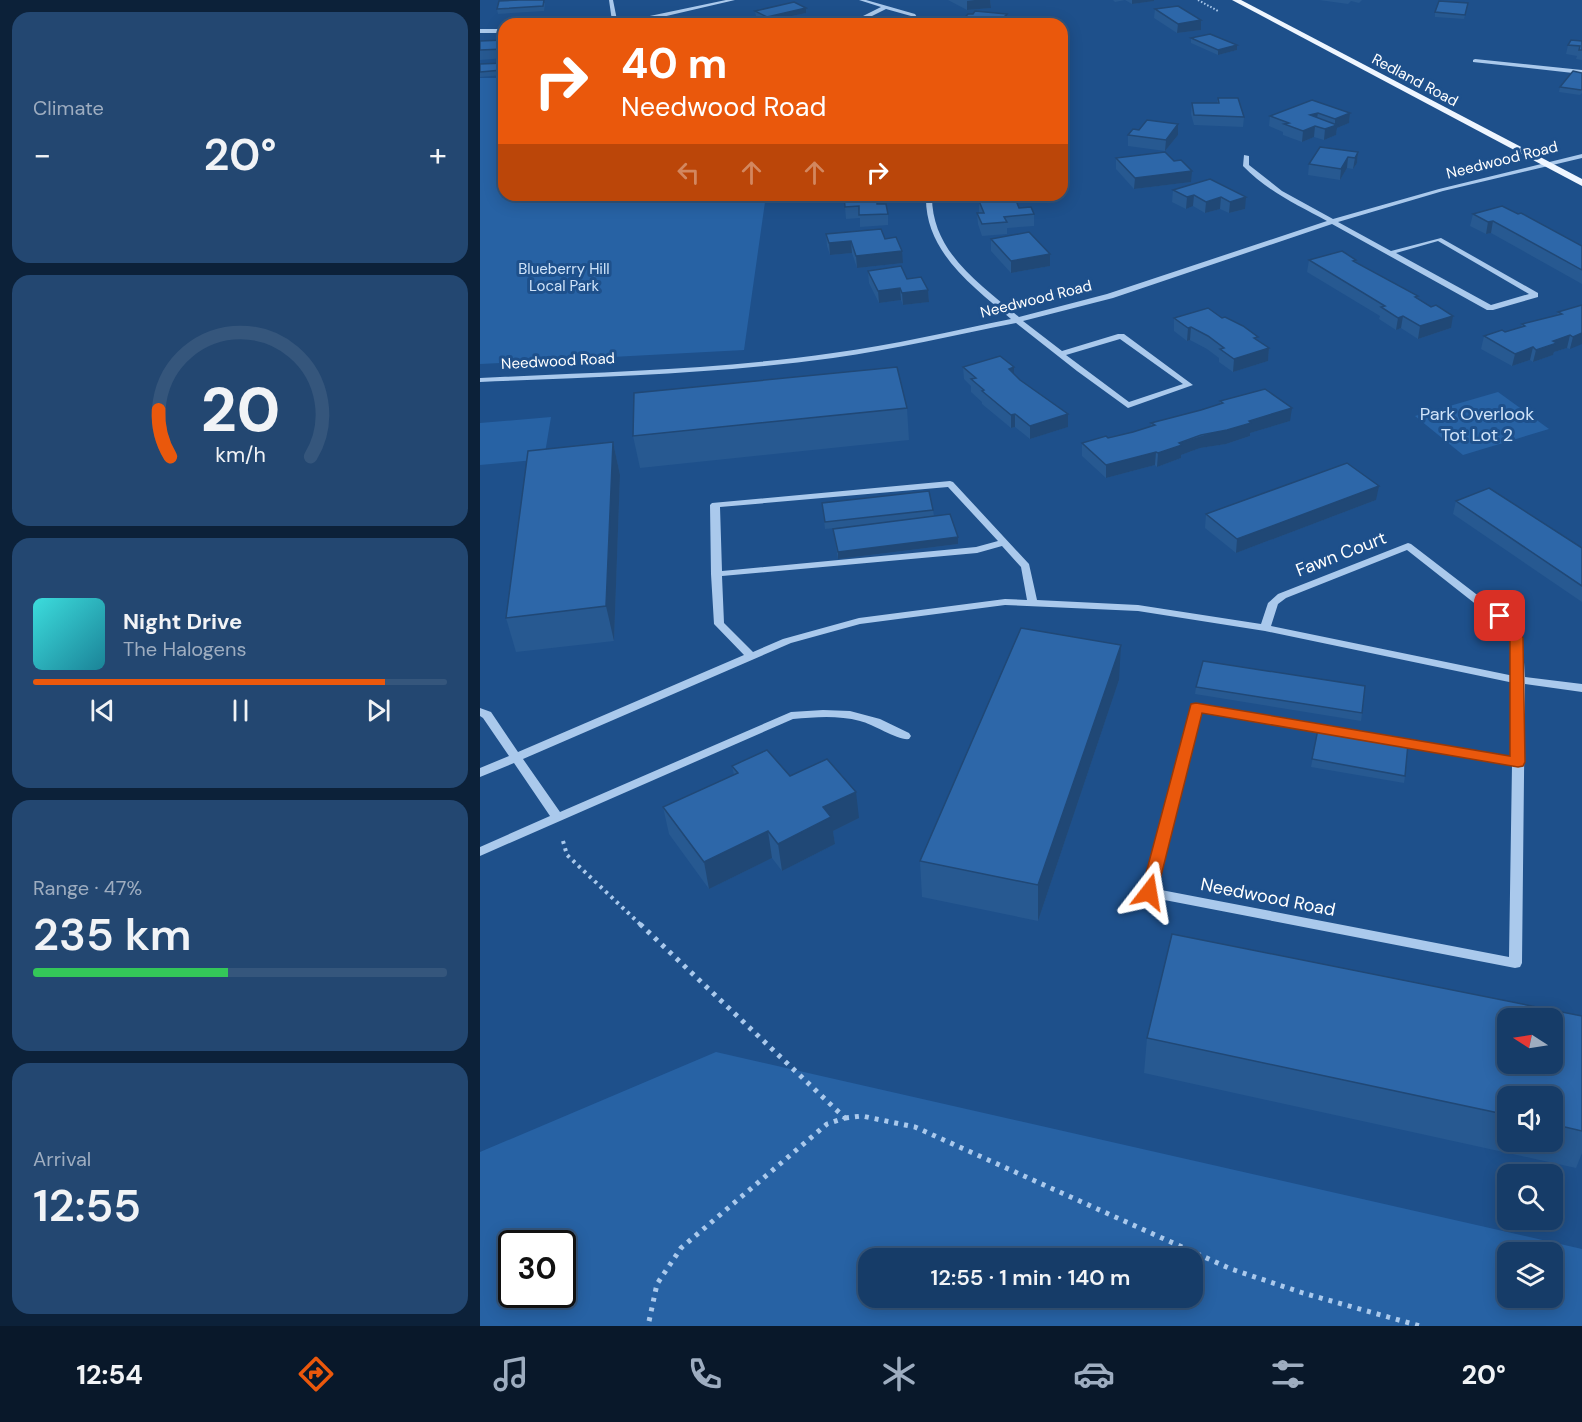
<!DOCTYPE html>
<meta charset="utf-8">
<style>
:root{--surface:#163c68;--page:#234771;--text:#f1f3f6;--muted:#9eadc0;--line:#35567c;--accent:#ea580c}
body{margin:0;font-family:"DM Sans",sans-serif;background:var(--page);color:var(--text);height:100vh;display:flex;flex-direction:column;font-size:22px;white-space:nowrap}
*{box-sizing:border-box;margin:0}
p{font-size:20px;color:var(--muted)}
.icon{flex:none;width:33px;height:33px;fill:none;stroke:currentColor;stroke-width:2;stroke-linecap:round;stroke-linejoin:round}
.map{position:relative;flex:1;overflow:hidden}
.sheet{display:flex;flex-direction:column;gap:12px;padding:12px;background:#0c2139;width:480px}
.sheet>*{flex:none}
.banner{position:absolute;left:18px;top:18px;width:570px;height:183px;border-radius:18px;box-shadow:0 3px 15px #0003,0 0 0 2px var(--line);background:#ea580c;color:#fff;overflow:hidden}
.needle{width:39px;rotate:282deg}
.buttons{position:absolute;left:1017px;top:1008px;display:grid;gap:12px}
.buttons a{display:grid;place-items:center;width:66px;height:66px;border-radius:12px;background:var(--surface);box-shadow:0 3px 15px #0003,0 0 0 2px var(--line);font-size:30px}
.speed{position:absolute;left:18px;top:1230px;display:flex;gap:12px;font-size:30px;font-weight:700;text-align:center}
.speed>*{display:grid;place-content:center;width:78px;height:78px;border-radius:50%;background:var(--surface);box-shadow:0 3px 15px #0003,0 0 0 2px var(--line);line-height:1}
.speed .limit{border:3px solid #111;border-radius:9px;background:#fff;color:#111}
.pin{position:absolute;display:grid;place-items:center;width:51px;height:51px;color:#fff;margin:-26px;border-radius:12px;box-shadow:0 3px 9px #0006}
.me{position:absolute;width:66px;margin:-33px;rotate:14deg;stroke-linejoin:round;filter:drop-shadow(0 0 4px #0008)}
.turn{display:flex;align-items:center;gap:21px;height:126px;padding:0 24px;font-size:27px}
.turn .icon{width:78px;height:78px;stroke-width:2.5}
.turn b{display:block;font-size:42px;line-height:51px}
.lanes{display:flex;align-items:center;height:57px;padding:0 24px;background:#0003;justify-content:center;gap:30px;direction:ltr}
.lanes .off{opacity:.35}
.big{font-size:45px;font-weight:600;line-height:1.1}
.sheet .card{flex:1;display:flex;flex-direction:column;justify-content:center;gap:9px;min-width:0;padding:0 21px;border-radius:18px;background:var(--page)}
.sheet .dial{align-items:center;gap:0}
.dial svg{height:156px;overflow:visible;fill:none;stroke:var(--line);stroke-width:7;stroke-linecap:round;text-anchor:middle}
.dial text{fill:var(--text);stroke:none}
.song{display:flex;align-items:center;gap:18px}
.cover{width:72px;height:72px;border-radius:9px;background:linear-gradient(135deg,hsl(180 70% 55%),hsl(190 70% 35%))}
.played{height:6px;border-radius:3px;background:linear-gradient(90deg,var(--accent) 85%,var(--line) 85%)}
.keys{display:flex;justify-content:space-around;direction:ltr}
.heat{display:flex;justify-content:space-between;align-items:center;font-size:33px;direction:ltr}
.charge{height:9px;border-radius:4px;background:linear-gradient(90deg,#34c759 47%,var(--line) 0)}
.trip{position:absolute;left:378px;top:1248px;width:345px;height:60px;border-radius:18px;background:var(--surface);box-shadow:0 3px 15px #0003,0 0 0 2px var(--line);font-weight:600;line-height:60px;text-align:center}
.menu{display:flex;height:96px;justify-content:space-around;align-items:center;background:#09182a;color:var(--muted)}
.menu .icon{width:42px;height:42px}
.menu .current{color:var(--accent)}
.menu b{font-size:27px;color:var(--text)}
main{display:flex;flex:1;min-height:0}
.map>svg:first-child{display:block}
</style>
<main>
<section class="sheet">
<div class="card"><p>Climate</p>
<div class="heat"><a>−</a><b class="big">20°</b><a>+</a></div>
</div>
<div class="card dial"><svg viewBox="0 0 100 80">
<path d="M14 69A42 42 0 1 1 86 69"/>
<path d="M14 69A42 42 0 0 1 8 45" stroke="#ea580c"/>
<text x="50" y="56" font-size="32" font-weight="700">20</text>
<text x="50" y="72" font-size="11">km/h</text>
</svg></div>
<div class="card">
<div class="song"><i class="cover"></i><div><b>Night Drive</b><p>The Halogens</p></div></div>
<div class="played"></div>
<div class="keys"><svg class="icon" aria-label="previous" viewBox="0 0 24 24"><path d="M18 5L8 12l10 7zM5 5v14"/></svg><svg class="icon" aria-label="pause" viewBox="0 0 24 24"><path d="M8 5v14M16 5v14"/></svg><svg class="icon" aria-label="next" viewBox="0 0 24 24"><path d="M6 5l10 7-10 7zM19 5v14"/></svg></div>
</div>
<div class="card"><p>Range · 47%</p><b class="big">235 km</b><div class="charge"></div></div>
<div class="card"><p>Arrival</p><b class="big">12:55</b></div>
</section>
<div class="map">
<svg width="1102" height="1326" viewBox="0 0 1102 1326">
<rect width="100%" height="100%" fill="#1e508b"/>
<g fill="#2762a4" fill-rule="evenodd">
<polygon points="0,78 24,78 24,195 286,195 264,350 0,364"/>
<polygon points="1018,392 1069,429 983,455 935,416"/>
<polygon points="71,417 64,459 0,465 0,423"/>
<path d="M 236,1052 L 1102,1249 L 1102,1326 L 0,1326 L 0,1152 ZM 32,1244 L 82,1244 L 82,1294 L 32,1294 ZM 1072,1252 L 1072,1298 L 1028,1298 L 1028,1252 ZM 712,1258 L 712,1298 L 388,1298 L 388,1258 Z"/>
</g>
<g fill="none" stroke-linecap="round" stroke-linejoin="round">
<polyline stroke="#aac9ec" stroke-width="2" stroke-dasharray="1.5 2" stroke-linecap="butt" points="718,0 738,11"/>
<polyline stroke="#aac9ec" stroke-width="4" stroke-dasharray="3 4.5" stroke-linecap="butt" points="83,841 87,855 162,926"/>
<g stroke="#aac9ec" stroke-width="5" stroke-dasharray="4 6" stroke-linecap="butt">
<polyline points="160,924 365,1118 347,1124 201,1248 177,1284 168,1326"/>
<polyline points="365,1118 382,1116 435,1127 751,1269 823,1293 940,1326"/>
</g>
<g fill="#aac9ec" fill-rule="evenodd">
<polygon points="129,0 133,0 137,20 165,17 246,0 255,0 165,21 115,24 132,21"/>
<polygon points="379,0 386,0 435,14 439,20 431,24 423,24 433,19 431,16 406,9 388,18 390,22 398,24 386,24 383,16 401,7"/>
<rect x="0" y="29" width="24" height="4"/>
<polygon points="995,59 1102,70 1102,74 993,62 993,60"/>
<path d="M 1102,154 L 1102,158 L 963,191 L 858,222 L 911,251 L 961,238 L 1058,293 L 1058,297 L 1013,310 L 1007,310 L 852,224 L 633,298 L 543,321 L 582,351 L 638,334 L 644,334 L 713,385 L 648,408 L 597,371 L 536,323 C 475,335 415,349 353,358 C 236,374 118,377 0,382 L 0,378 C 118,372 236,370 353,353 C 413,345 472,331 531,319 C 493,286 444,252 446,195 L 452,195 C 451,252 500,284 539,317 L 627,294 L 847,221 C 817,205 786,190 763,166 L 764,155 L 769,156 L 769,165 L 802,191 L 853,219 L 959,189 ZM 958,241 L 1049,294 L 1011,305 L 916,253 ZM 640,339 L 703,384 L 649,402 L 586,355 Z"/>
<path d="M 470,481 L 473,482 L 549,564 L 557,600 L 658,605 L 781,624 L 788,603 L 798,594 L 928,543 L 931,544 L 1035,624 L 1043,648 L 1045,677 L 1102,684 L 1102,692 L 1045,684 L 1042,963 L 1040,967 L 1035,968 L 669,897 L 665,895 L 663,892 L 712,704 L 716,703 L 1032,757 L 1034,683 L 785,631 L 658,611 L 525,605 L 380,624 L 311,643 L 43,759 L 80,812 L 311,712 L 343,710 L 370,711 L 400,719 L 429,733 L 431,736 L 429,739 C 419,741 393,724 380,721 C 358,715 335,717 313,719 L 0,856 L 0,847 L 70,816 L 34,763 L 0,777 L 0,768 L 29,756 L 3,718 L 0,716 L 0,708 L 11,712 L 38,752 L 264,655 L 234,624 L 231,574 L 230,505 L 232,503 ZM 468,487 L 518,541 L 496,547 L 242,571 L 240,507 ZM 522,546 L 541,567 L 547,600 L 525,599 L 379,618 L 303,639 L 273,652 L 244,623 L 242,576 L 497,553 ZM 927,550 L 1026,628 L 1032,648 L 1034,676 L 791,626 L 798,604 L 806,598 ZM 720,711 L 1032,765 L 1029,957 L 676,889 Z"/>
</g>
<polygon fill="#eff6ff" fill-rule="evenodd" points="752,0 761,0 1102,179 1102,186"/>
</g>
<g fill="#275991" fill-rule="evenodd">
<polygon points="468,0 510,0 511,8 487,10"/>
<polygon points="633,0 674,0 674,1 652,4 645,0 635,2"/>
<polygon points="839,0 882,0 879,3 871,1 868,4"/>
<polygon points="65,3 64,11 18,14 17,9"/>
<polygon points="988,3 984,19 955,17 955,12"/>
<polygon points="326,8 326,13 288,21 276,16 275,11"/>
<polygon points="675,9 721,20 721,30 697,33 674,18"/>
<polygon points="527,14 527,23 479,24"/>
<polygon points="711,38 757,45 757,50 738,55 711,43"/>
<polygon points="24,40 24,58 0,60 0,41"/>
<polygon points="1102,41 1102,60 1096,59 1097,56 1086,54 1088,45"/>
<polygon points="24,63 23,75 0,77 0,64"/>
<polygon points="1102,73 1102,93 1100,95 1079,92 1080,87"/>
<polygon points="738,98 764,117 763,127 714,125 711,114 712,103 737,103"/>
<polygon points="832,100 870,113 869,123 857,128 856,135 844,140 834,137 822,142 803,135 803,132 789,126 790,116"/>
<polygon points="648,135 698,135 685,151 648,146"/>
<polygon points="878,152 877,163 873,169 867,168 860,180 828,175 829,164"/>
<polygon points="636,158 694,161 711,182 654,189 636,169"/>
<polygon points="730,179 765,209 749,213 740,209 725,213 713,206 706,209 692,202 693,190"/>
<polygon points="364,195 397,204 408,214 408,225 380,227 380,218 366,219"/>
<polygon points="499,201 539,208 554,214 554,226 527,228 527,234 502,236 498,224 497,213 499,213"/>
<polygon points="993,214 1038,214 1102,246 1102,284 1011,233 1006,234 990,226"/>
<polygon points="346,234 405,239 423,263 377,268 372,253 350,255 347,246"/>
<polygon points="511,239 570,266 531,273 511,251"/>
<polygon points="829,260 876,260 876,262 938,296 937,299 971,328 938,339 921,328 916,330 899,319 900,316 827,272"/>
<polygon points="388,271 427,279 448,290 449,302 423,305 421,300 399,303 389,283"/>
<polygon points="1102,305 1090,349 1087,348 1074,352 1073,355 1053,362 1050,360 1032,366 1001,349 1004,336 1025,332 1041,327 1042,324 1077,315 1078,312"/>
<polygon points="694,318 778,341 789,348 788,361 753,372 739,362 739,358 727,349 710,340 707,341 694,331"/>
<polygon points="483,367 534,367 534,374 540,380 588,414 588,427 550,439 535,427 531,428 502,404 502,402 491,392 491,386 484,379"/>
<polygon points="740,401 810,421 770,433 770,436 746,444 720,448 701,455 701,458 677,467 675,465 626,478 602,456 602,443 653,432 671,426 671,423 721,410 740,405"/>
<polygon points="427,408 429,440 160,468 153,436"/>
<polygon points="133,442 140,475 134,641 36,652 26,618"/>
<polygon points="896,500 756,553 725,528 726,514"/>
<polygon points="976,501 1102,548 1102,602 973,514"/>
<polygon points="342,503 453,510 454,516 478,537 478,544 358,559 353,529 368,527 345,529"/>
<polygon points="639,680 558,921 442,897 440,861"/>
<polygon points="716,687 882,713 881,721 715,694"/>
<polygon points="838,729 925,776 924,783 831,767"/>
<polygon points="252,766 310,776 379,818 353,831 355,844 302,871 292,858 229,889 189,834 183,807 254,775"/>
<path d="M 1102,1016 L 1102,1153 L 1096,1168 L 664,1073 L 667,1038 ZM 1028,1096 L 1072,1096 L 1072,1142 L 1028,1142 Z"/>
</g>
<g fill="#204876">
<polygon points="495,0 510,0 511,8 487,10 487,1"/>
<polygon points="652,0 674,0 674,1 652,4"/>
<polygon points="326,8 326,13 288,21 287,17"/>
<polygon points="527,14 527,23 523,24 523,18"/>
<polygon points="721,20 721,30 697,33 698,24"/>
<polygon points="757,45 757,50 738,55 738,50"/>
<polygon points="838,113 836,123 830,115"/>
<polygon points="870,113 869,123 857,128 856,135 844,140 845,129 855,126 855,119"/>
<polygon points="698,124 698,135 685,151 686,140"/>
<polygon points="835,126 834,137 822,142 823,131"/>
<polygon points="878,152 877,163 873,169 875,158"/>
<polygon points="868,157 867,168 860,180 861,169"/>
<polygon points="712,171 711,182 654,189 655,178"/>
<polygon points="714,195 713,206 706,209 707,197"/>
<polygon points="741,197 740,209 725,213 726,202"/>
<polygon points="766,197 765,209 749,213 750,202"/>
<polygon points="1013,221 1011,233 1006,234 1008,222"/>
<polygon points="371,241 372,253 350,255 349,243"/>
<polygon points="422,251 423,263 377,268 376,256"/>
<polygon points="570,254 570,266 531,273 531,261"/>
<polygon points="420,288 421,300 399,303 398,291"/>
<polygon points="448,290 449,302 423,305 422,293"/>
<polygon points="923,316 921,328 916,330 918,318"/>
<polygon points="973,316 971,328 938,339 940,326"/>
<polygon points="711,327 710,340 707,341 708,328"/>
<polygon points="1102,333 1102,344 1090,349 1093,337"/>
<polygon points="1090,335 1087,348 1074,352 1073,355 1053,362 1056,350 1073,341"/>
<polygon points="1053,347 1050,360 1032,366 1035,354"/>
<polygon points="789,348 788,361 753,372 754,359"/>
<polygon points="534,367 534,380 529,369"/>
<polygon points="812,408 810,421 770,433 770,436 746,444 720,448 701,455 701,458 677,467 678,453 699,443"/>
<polygon points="535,414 535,427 531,428 531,415"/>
<polygon points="588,414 588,427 550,439 550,426"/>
<polygon points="133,442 140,475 134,641 126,606"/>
<polygon points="676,452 675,465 626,478 626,465"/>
<polygon points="899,486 896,500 756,553 757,539"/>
<polygon points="478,537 478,544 358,559 358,552"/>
<polygon points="641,645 639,680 558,921 558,885"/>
<polygon points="376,792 379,818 353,831 355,844 302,871 298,844 343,807"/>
<polygon points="288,831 292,858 229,889 224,862"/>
</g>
<g fill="#2d67a9" stroke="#204876" stroke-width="1.5" fill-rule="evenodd">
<polygon points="39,0 64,0 63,6 17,9 19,1"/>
<polygon points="959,1 988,3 985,15 955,12"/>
<polygon points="314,2 326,8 287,17 275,11"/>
<polygon points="698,6 721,20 698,24 675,9"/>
<polygon points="495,11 527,14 523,18 514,17 510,22 526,23 525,24 479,24 488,14 493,14"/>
<polygon points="223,22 224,24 205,24"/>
<polygon points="730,34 757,45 738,50 711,38"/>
<polygon points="24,40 24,49 0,50 0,41"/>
<polygon points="1091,40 1102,41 1102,50 1099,50 1100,46 1088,45"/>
<polygon points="24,63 22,70 0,72 0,64"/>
<polygon points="1093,71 1102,73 1102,89 1101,90 1080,87"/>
<polygon points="738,98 758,98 764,117 714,115 712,103 739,103"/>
<polygon points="832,100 870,113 855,119 838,113 830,115 857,125 845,129 835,126 823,131 804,124 809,123 790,116"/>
<polygon points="667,120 698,124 686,140 648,135 653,129 659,130"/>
<polygon points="840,147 878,152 875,158 868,157 861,169 829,164"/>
<polygon points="685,152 694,161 701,160 712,171 655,178 636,158"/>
<polygon points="730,179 766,197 750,202 741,197 726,202 714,195 707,197 693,190"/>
<polygon points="364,195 397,195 397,204 406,204 408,214 379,215 379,206 365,207"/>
<polygon points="535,198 539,208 551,207 554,214 524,217 527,222 502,224 497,213 504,213 499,201"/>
<polygon points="1022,206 1038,214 1041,213 1102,246 1102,270 1013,221 1008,222 993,214"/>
<polygon points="401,229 405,239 416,237 422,251 376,256 371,241 349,243 346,234"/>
<polygon points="549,232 570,254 531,261 511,239"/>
<polygon points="862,251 876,260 873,261 938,296 935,297 951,307 956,305 973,316 940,326 923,316 918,318 901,307 905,306 829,260"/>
<polygon points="421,266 427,279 441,277 448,290 422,293 420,288 398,291 388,271"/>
<polygon points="1102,305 1102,333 1093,337 1090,335 1073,341 1077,343 1056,350 1053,347 1035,354 1004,336 1022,330 1025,332 1045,326 1042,324 1082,314 1078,312"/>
<polygon points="728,308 742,318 745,317 763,326 778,337 774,338 789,348 754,359 740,349 744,348 728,336 711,327 708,328 694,318"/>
<polygon points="520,356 534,367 529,369 540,380 588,414 550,426 535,414 531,415 502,391 504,390 491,379 496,378 483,367"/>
<polygon points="417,367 427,408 153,436 154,393"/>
<polygon points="785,389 812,408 769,421 771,423 747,430 721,435 699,443 702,445 678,453 676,452 626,465 602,443 626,436 628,438 653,432 675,425 671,423 721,410 743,403 740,401"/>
<polygon points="133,442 126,606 26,618 48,451"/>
<polygon points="867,463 899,486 757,539 726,514"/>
<polygon points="1009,488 1102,548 1102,586 976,501"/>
<polygon points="449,491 453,510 345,522 342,503"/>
<polygon points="470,514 478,537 358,552 353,529"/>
<polygon points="541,628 641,645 558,885 440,861"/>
<polygon points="723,661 885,686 882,713 716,687"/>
<polygon points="838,729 928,744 925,776 832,759"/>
<polygon points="287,750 310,776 347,759 376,792 343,807 351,817 298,844 288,831 224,862 183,807 258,773 252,766"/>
<path d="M 692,934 L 1102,1016 L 1102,1131 L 1072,1124 L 1072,1096 L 1028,1096 L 1028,1115 L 667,1038 ZM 1028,1018 L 1072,1018 L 1072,1064 L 1028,1064 Z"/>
</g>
<polygon fill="#ea580c" stroke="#983908" stroke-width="1.5" points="1020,612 1036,623 1043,638 1045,762 1043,766 1038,767 722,713 677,892 674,897 663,897 661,892 711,704 716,703 1030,756 1030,638 1025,628 1014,616"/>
<g text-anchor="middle" stroke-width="6" stroke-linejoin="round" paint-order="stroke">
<g font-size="15" fill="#fff" stroke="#1e508b">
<text transform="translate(935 80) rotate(28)" y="5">Redland Road</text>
<text transform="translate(1022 160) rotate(-14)" y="5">Needwood Road</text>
<text transform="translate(556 299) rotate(-14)" y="5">Needwood Road</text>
<text transform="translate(78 361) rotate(-3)" y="5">Needwood Road</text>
</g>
<g font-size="15" fill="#cfe3f9" stroke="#1e508b">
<text x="84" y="274">Blueberry Hill<tspan x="84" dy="17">Local Park</tspan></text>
</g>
<g font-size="18" fill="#cfe3f9" stroke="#1e508b">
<text x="997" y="420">Park Overlook<tspan x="997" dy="21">Tot Lot 2</tspan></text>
</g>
<g font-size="18" fill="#fff" stroke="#1e508b">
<text transform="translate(861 554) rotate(-21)" y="6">Fawn Court</text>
<text transform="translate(788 897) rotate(11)" y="6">Needwood Road</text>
</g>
</g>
</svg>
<div class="buttons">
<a><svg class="needle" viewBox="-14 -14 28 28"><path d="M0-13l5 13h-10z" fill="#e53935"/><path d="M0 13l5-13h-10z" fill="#9eadc0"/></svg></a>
<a><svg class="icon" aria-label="sound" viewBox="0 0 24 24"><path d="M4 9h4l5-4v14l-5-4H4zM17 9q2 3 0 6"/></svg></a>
<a><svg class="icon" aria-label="search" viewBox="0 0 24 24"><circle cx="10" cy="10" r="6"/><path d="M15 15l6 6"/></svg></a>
<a><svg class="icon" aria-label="layers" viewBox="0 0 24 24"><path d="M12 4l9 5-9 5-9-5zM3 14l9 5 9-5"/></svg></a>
</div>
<div class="speed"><div class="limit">30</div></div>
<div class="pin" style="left:1020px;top:616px;background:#d93025"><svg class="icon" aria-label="arrive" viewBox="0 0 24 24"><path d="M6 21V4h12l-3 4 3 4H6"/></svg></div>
<svg class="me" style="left:669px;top:892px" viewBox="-20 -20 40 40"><path d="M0-17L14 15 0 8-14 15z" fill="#ea580c" stroke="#fff" stroke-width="4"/></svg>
<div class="trip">12:55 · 1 min · 140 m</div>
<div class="banner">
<div class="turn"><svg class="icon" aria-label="right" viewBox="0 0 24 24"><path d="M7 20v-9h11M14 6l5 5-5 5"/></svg><div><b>40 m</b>Needwood Road</div></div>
<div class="lanes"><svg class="icon off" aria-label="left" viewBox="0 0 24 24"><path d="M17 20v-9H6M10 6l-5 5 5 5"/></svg><svg class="icon off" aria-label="ahead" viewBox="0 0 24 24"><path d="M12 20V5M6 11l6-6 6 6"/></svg><svg class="icon off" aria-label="ahead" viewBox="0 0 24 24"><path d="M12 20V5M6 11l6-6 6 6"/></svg><svg class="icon" aria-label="right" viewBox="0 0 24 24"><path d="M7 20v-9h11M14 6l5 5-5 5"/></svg></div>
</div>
</div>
</main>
<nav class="menu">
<b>12:54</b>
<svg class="icon current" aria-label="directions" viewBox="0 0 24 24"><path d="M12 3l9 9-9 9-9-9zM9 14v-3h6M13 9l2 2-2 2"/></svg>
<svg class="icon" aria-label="music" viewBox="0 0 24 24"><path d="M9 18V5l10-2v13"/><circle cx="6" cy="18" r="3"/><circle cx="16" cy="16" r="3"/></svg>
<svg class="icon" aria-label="phone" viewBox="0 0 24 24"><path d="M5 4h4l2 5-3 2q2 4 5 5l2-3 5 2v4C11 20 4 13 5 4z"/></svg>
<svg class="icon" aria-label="climate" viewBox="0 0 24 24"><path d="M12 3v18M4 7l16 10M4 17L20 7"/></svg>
<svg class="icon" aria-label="car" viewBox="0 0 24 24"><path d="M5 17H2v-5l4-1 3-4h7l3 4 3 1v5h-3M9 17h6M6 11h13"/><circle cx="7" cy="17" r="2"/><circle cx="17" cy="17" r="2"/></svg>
<svg class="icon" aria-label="filters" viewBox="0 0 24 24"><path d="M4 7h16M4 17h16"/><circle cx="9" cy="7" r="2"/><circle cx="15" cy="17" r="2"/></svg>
<b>20°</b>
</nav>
